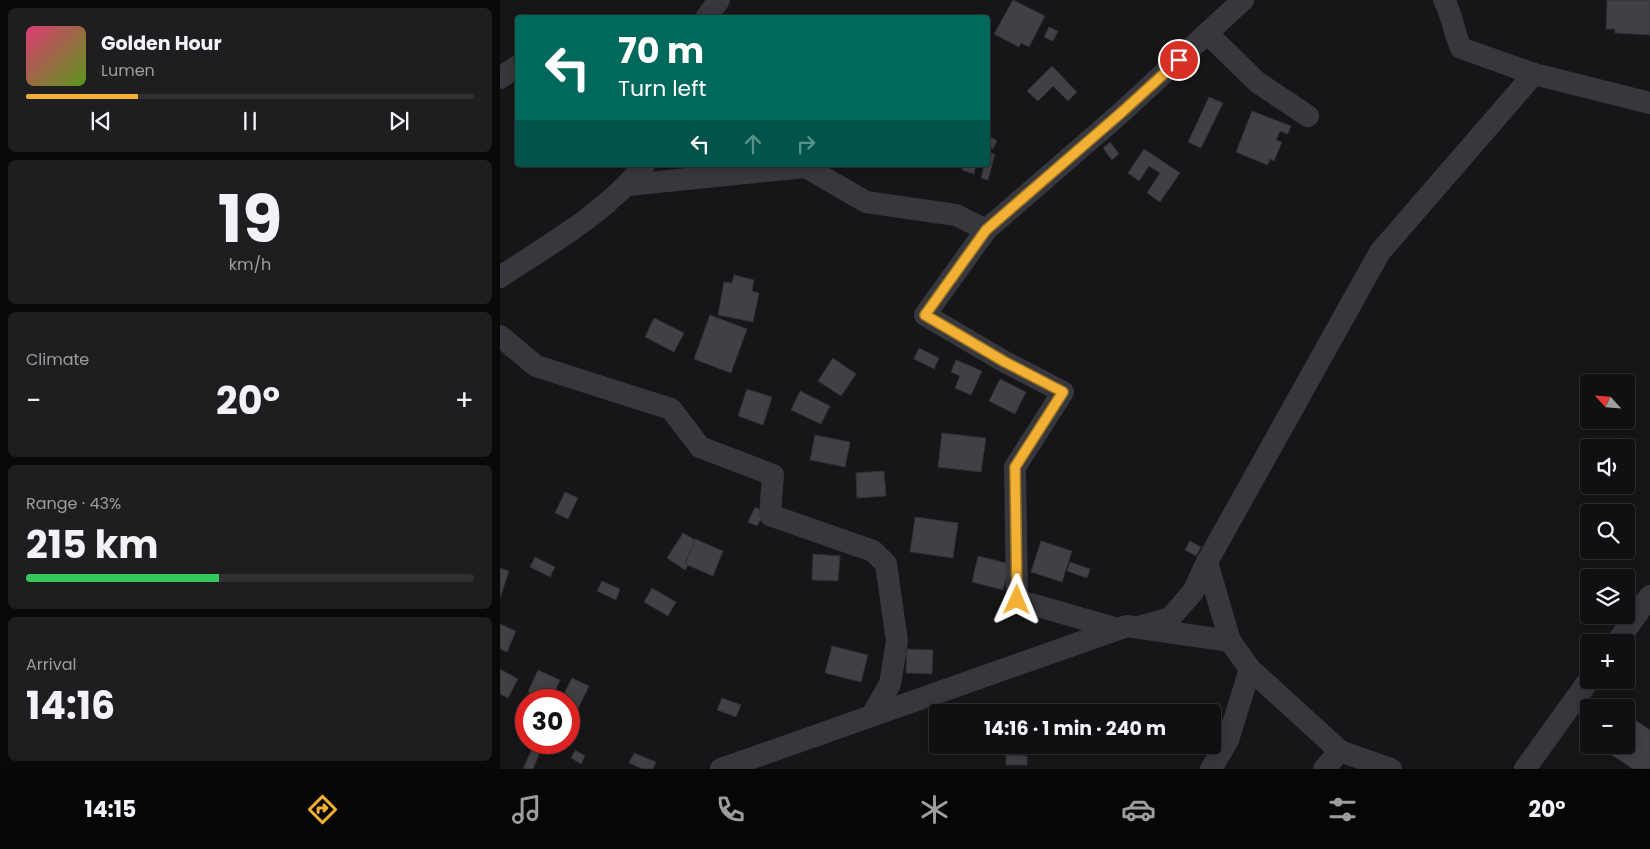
<!DOCTYPE html>
<meta charset="utf-8">
<style>
:root{--surface:#101012;--page:#1e1e20;--text:#f1f3f6;--muted:#9c9d9f;--line:#303032;--accent:#f2b134}
body{margin:0;font-family:Poppins,sans-serif;background:var(--page);color:var(--text);height:100vh;display:flex;flex-direction:column;font-size:19px;white-space:nowrap}
*{box-sizing:border-box;margin:0}
p{font-size:16px;color:var(--muted)}
.icon{flex:none;width:28px;height:28px;fill:none;stroke:currentColor;stroke-width:2;stroke-linecap:round;stroke-linejoin:round}
.map{position:relative;flex:1;overflow:hidden}
.sheet{display:flex;flex-direction:column;gap:8px;padding:8px;background:#09090a;width:500px}
.sheet>*{flex:none}
.top-card{position:absolute;left:15px;top:15px;width:475px;height:152px;border-radius:5px;box-shadow:0 2px 12px #0003,0 0 0 1px var(--line);background:#00695c;color:#fff;overflow:hidden}
.needle{width:32px;rotate:296deg}
.controls{position:absolute;left:1080px;top:374px;display:grid;gap:10px}
.controls a{display:grid;place-items:center;width:55px;height:55px;border-radius:5px;background:var(--surface);box-shadow:0 2px 12px #0003,0 0 0 1px var(--line);font-size:25px}
.speed{position:absolute;left:15px;top:689px;display:flex;gap:10px;font-size:25px;font-weight:700;text-align:center}
.speed>*{display:grid;place-content:center;width:65px;height:65px;border-radius:50%;background:var(--surface);box-shadow:0 2px 12px #0003,0 0 0 1px var(--line);line-height:1}
.speed .limit{border:8px solid #d22;background:#fff;color:#111}
.pin{position:absolute;display:grid;place-items:center;width:42px;height:42px;color:#fff;margin:-21px;border:2px solid #fff;border-radius:50%;box-shadow:0 1px 5px #0007}
.me{position:absolute;width:55px;margin:-28px;rotate:1deg;stroke-linejoin:round;filter:drop-shadow(0 0 4px #0008)}
.turn{display:flex;align-items:center;gap:18px;height:105px;padding:0 20px;font-size:22px}
.turn .icon{width:65px;height:65px;stroke-width:2.5}
.turn b{display:block;font-size:35px;line-height:42px}
.lanes{display:flex;align-items:center;height:48px;padding:0 20px;background:#0003;justify-content:center;gap:25px;direction:ltr}
.lanes .off{opacity:.35}
.big{font-size:38px;font-weight:700;line-height:1.1}
.sheet .widget{flex:1;display:flex;flex-direction:column;justify-content:center;gap:8px;min-width:0;padding:0 18px;border-radius:8px;background:var(--page)}
.sheet .dial{align-items:center;gap:0}
.dial b{font-size:65px;line-height:1}
.song{display:flex;align-items:center;gap:15px}
.cover{width:60px;height:60px;border-radius:8px;background:linear-gradient(135deg,hsl(340 70% 55%),hsl(90 70% 35%))}
.played{height:5px;border-radius:2px;background:linear-gradient(90deg,var(--accent) 25%,var(--line) 25%)}
.keys{display:flex;justify-content:space-around;direction:ltr}
.heat{display:flex;justify-content:space-between;align-items:center;font-size:28px;direction:ltr}
.charge{height:8px;border-radius:4px;background:linear-gradient(90deg,#34c759 43%,var(--line) 0)}
.trip{position:absolute;left:429px;top:704px;width:292px;height:50px;border-radius:5px;background:var(--surface);box-shadow:0 2px 12px #0003,0 0 0 1px var(--line);font-weight:700;line-height:50px;text-align:center}
.dock{display:flex;height:80px;justify-content:space-around;align-items:center;background:#060607;color:var(--muted)}
.dock .icon{width:35px;height:35px}
.dock .active{color:var(--accent)}
.dock b{font-size:22px;color:var(--text)}
main{display:flex;flex:1;min-height:0}
.map>svg:first-child{display:block}
</style>
<main>
<section class="sheet">
<div class="widget">
<div class="song"><i class="cover"></i><div><b>Golden Hour</b><p>Lumen</p></div></div>
<div class="played"></div>
<div class="keys"><svg class="icon" aria-label="previous" viewBox="0 0 24 24"><path d="M18 5L8 12l10 7zM5 5v14"/></svg><svg class="icon" aria-label="pause" viewBox="0 0 24 24"><path d="M8 5v14M16 5v14"/></svg><svg class="icon" aria-label="next" viewBox="0 0 24 24"><path d="M6 5l10 7-10 7zM19 5v14"/></svg></div>
</div>
<div class="widget dial"><b>19</b><p>km/h</p></div>
<div class="widget"><p>Climate</p>
<div class="heat"><a>−</a><b class="big">20°</b><a>+</a></div>
</div>
<div class="widget"><p>Range · 43%</p><b class="big">215 km</b><div class="charge"></div></div>
<div class="widget"><p>Arrival</p><b class="big">14:16</b></div>
</section>
<div class="map">
<svg width="1150" height="769" viewBox="0 0 1150 769">
<rect width="100%" height="100%" fill="#161618"/>
<g fill="#404145" stroke="#303034">
<polygon points="513,0 545,16 529,47 521,43 519,47 494,34"/>
<polygon points="1107,0 1150,0 1150,35 1115,33 1115,29 1106,29"/>
<polygon points="549,27 558,31 553,41 544,37"/>
<polygon points="552,66 577,92 568,101 553,86 538,101 527,91"/>
<polygon points="709,97 723,103 701,148 688,142"/>
<polygon points="752,111 791,126 788,134 780,131 776,140 782,142 774,161 770,159 767,165 736,152"/>
<polygon points="488,135 497,141 493,149 488,146"/>
<polygon points="610,142 619,154 612,160 603,148"/>
<polygon points="644,149 680,173 660,202 647,193 660,173 649,166 639,181 628,173"/>
<polygon points="488,152 495,154 488,180 481,178 484,165 488,165"/>
<polygon points="463,165 476,165 474,174 462,170"/>
<polygon points="234,275 254,280 252,291 259,293 253,322 218,315 224,282 232,283"/>
<polygon points="210,315 247,329 231,373 194,359"/>
<polygon points="154,318 184,333 174,352 145,337"/>
<polygon points="419,348 439,358 434,369 414,359"/>
<polygon points="333,358 356,374 341,396 318,381"/>
<polygon points="456,360 482,371 471,395 455,388 460,376 451,372"/>
<polygon points="500,379 526,392 515,414 489,401"/>
<polygon points="247,389 272,397 263,425 238,416"/>
<polygon points="300,391 330,406 321,424 291,410"/>
<polygon points="442,433 486,438 481,472 438,467"/>
<polygon points="315,435 350,442 345,467 310,460"/>
<polygon points="384,471 386,496 357,498 356,473"/>
<polygon points="65,492 78,498 68,519 55,513"/>
<polygon points="255,507 265,512 257,526 248,522"/>
<polygon points="415,517 458,523 453,558 410,552"/>
<polygon points="183,533 202,544 185,570 167,558"/>
<polygon points="195,539 223,551 213,576 185,564"/>
<polygon points="541,541 572,551 562,582 531,572"/>
<polygon points="690,541 701,547 696,556 685,550"/>
<polygon points="313,554 340,556 338,581 312,580"/>
<polygon points="478,556 510,564 503,590 472,582"/>
<polygon points="35,557 55,567 50,577 30,567"/>
<polygon points="570,562 590,569 587,578 567,571"/>
<polygon points="0,568 9,571 0,598"/>
<polygon points="102,581 120,589 116,600 97,591"/>
<polygon points="152,588 176,602 168,616 144,602"/>
<polygon points="0,624 16,631 7,652 0,649"/>
<polygon points="332,646 368,655 361,682 325,673"/>
<polygon points="407,649 433,650 432,674 406,673"/>
<polygon points="0,669 18,679 8,698 0,694"/>
<polygon points="38,670 60,680 51,700 28,692"/>
<polygon points="72,678 89,686 73,719 69,716 69,700 61,700"/>
<polygon points="222,698 241,705 236,717 217,710"/>
<polygon points="1132,718 1150,730 1150,769 1133,769 1109,753 1114,745 1126,745 1126,727"/>
<polygon points="32,749 40,752 33,769 23,769"/>
<polygon points="75,750 85,756 81,764 71,758"/>
<polygon points="134,753 156,762 153,769 143,769 129,763"/>
<polygon points="506,755 527,756 527,765 506,765"/>
</g>
<g fill="none" stroke-linecap="round" stroke-linejoin="round">
<g stroke="#37383d" stroke-width="22">
<path d="M 944,0 C 953,17 953,30 961,48 L 1034,74"/>
<polyline points="206,18 219,0"/>
<polyline points="707,33 757,82 808,116"/>
<polyline points="0,78 18,66"/>
<polyline points="128,185 306,167 366,202 456,215 486,230"/>
<path d="M 0,277 C 50,244 106,213 144,165"/>
<polyline points="0,336 36,366 171,409 200,447 273,475 270,515 373,551 386,564 397,641 390,684 372,715"/>
<polyline points="642,626 670,618 693,592 707,562"/>
<polyline points="618,629 517,600 515,467 563,392 505,362 425,315 486,230 622,112 743,0"/>
<polyline points="1117,642 1150,596"/>
<polyline points="750,669 840,751"/>
<polyline points="221,769 627,626 730,641"/>
<polyline points="711,769 728,740 750,669 730,641 707,562 880,252 1034,74 1150,103"/>
<polyline points="824,769 840,751 891,769"/>
<polyline points="1025,769 1089,680"/>
</g>
</g>
<g fill="none" stroke-linecap="round" stroke-linejoin="round">
<g stroke="#9d7322" stroke-width="12">
<polyline id="route" points="517,600 515,467 563,392 505,362 425,315 486,230 622,112 679,60"/>
</g>
<use href="#route" stroke="#f2b134" stroke-width="9"/>
</g>
</svg>
<div class="controls">
<a><svg class="needle" viewBox="-14 -14 28 28"><path d="M0-13l5 13h-10z" fill="#e53935"/><path d="M0 13l5-13h-10z" fill="#9c9d9f"/></svg></a>
<a><svg class="icon" aria-label="sound" viewBox="0 0 24 24"><path d="M4 9h4l5-4v14l-5-4H4zM17 9q2 3 0 6"/></svg></a>
<a><svg class="icon" aria-label="search" viewBox="0 0 24 24"><circle cx="10" cy="10" r="6"/><path d="M15 15l6 6"/></svg></a>
<a><svg class="icon" aria-label="layers" viewBox="0 0 24 24"><path d="M12 4l9 5-9 5-9-5zM3 14l9 5 9-5"/></svg></a>
<a>+</a>
<a>−</a>
</div>
<div class="speed"><div class="limit">30</div></div>
<div class="pin" style="left:679px;top:60px;background:#d93025"><svg class="icon" aria-label="arrive" viewBox="0 0 24 24"><path d="M6 21V4h12l-3 4 3 4H6"/></svg></div>
<svg class="me" style="left:517px;top:600px" viewBox="-20 -20 40 40"><path d="M0-17L14 15 0 8-14 15z" fill="#f2b134" stroke="#fff" stroke-width="4"/></svg>
<div class="trip">14:16 · 1 min · 240 m</div>
<div class="top-card">
<div class="turn"><svg class="icon" aria-label="left" viewBox="0 0 24 24"><path d="M17 20v-9H6M10 6l-5 5 5 5"/></svg><div><b>70 m</b>Turn left</div></div>
<div class="lanes"><svg class="icon" aria-label="left" viewBox="0 0 24 24"><path d="M17 20v-9H6M10 6l-5 5 5 5"/></svg><svg class="icon off" aria-label="ahead" viewBox="0 0 24 24"><path d="M12 20V5M6 11l6-6 6 6"/></svg><svg class="icon off" aria-label="right" viewBox="0 0 24 24"><path d="M7 20v-9h11M14 6l5 5-5 5"/></svg></div>
</div>
</div>
</main>
<nav class="dock">
<b>14:15</b>
<svg class="icon active" aria-label="directions" viewBox="0 0 24 24"><path d="M12 3l9 9-9 9-9-9zM9 14v-3h6M13 9l2 2-2 2"/></svg>
<svg class="icon" aria-label="music" viewBox="0 0 24 24"><path d="M9 18V5l10-2v13"/><circle cx="6" cy="18" r="3"/><circle cx="16" cy="16" r="3"/></svg>
<svg class="icon" aria-label="phone" viewBox="0 0 24 24"><path d="M5 4h4l2 5-3 2q2 4 5 5l2-3 5 2v4C11 20 4 13 5 4z"/></svg>
<svg class="icon" aria-label="climate" viewBox="0 0 24 24"><path d="M12 3v18M4 7l16 10M4 17L20 7"/></svg>
<svg class="icon" aria-label="car" viewBox="0 0 24 24"><path d="M5 17H2v-5l4-1 3-4h7l3 4 3 1v5h-3M9 17h6M6 11h13"/><circle cx="7" cy="17" r="2"/><circle cx="17" cy="17" r="2"/></svg>
<svg class="icon" aria-label="filters" viewBox="0 0 24 24"><path d="M4 7h16M4 17h16"/><circle cx="9" cy="7" r="2"/><circle cx="15" cy="17" r="2"/></svg>
<b>20°</b>
</nav>
